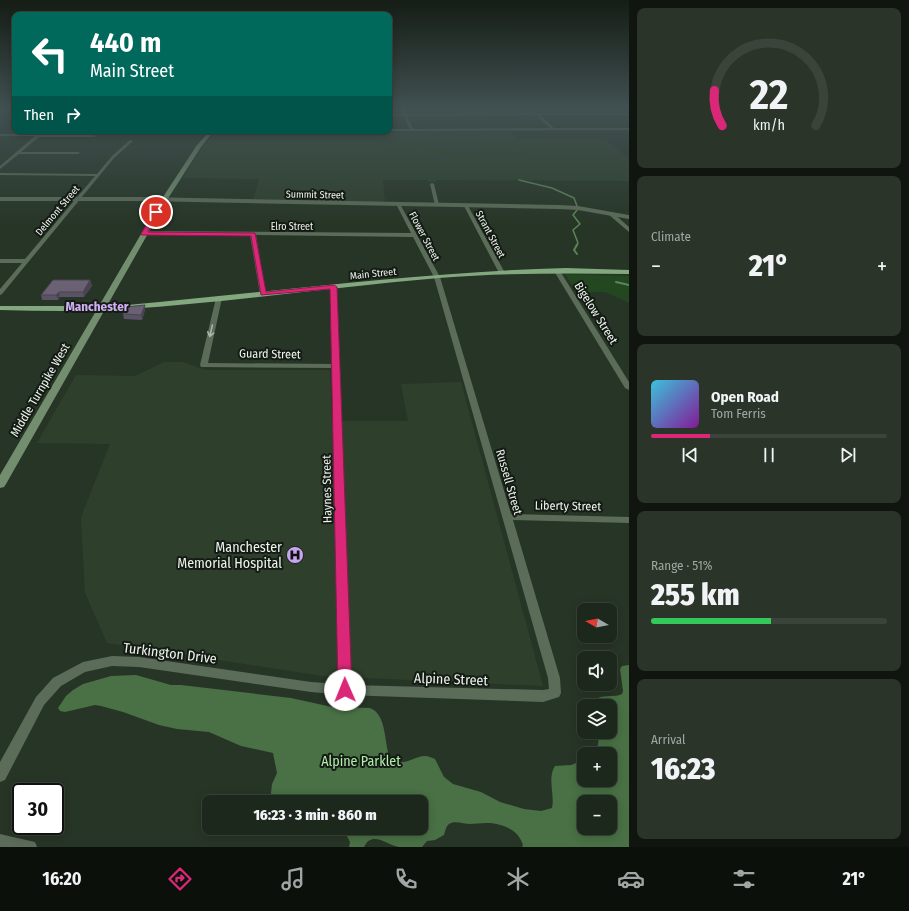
<!DOCTYPE html>
<meta charset="utf-8">
<style>
:root{--surface:#1d281c;--page:#2a3429;--text:#f1f3f6;--muted:#a0a6a3;--line:#3b443b;--accent:#db2777}
body{margin:0;font-family:"Fira Sans Condensed",sans-serif;background:var(--page);color:var(--text);height:100vh;display:flex;flex-direction:column;font-size:15px;white-space:nowrap}
*{box-sizing:border-box;margin:0}
p{font-size:13px;color:var(--muted)}
.icon{flex:none;width:22px;height:22px;fill:none;stroke:currentColor;stroke-width:2;stroke-linecap:round;stroke-linejoin:round}
.map{position:relative;flex:1;overflow:hidden}
.sheet{display:flex;flex-direction:column;gap:8px;padding:8px;background:#10160f;width:280px}
.sheet>*{flex:none}
.banner{position:absolute;left:12px;top:12px;width:380px;height:122px;border-radius:8px;box-shadow:0 2px 10px #0003,0 0 0 1px var(--line);background:#00695c;color:#fff;overflow:hidden}
.needle{width:26px;rotate:279deg}
.buttons{position:absolute;left:577px;top:603px;display:grid;gap:8px}
.buttons a{display:grid;place-items:center;width:40px;height:40px;border-radius:8px;background:var(--surface);box-shadow:0 2px 10px #0003,0 0 0 1px var(--line);font-size:20px}
.speed{position:absolute;left:12px;top:783px;display:flex;gap:8px;font-size:20px;font-weight:700;text-align:center}
.speed>*{display:grid;place-content:center;width:52px;height:52px;border-radius:50%;background:var(--surface);box-shadow:0 2px 10px #0003,0 0 0 1px var(--line);line-height:1}
.speed .limit{border:2px solid #111;border-radius:6px;background:#fff;color:#111}
.pin{position:absolute;display:grid;place-items:center;width:34px;height:34px;color:#fff;margin:-17px;border:2px solid #fff;border-radius:50%;box-shadow:0 1px 4px #0007}
.me{position:absolute;width:44px;margin:-22px;rotate:359deg;stroke-linejoin:round;filter:drop-shadow(0 0 3px #0008)}
.turn{display:flex;align-items:center;gap:14px;height:84px;padding:0 12px;font-size:18px}
.turn .icon{width:52px;height:52px;stroke-width:2.5}
.turn b{display:block;font-size:28px;line-height:34px}
.then{display:flex;align-items:center;height:38px;padding:0 12px;background:#0003;gap:8px;font-size:15px}
.big{font-size:30px;font-weight:800;line-height:1.1}
.sheet .tile{flex:1;display:flex;flex-direction:column;justify-content:center;gap:6px;min-width:0;padding:0 14px;border-radius:8px;background:var(--page)}
.sheet .dial{align-items:center;gap:0}
.dial svg{height:104px;overflow:visible;fill:none;stroke:var(--line);stroke-width:7;stroke-linecap:round;text-anchor:middle}
.dial text{fill:var(--text);stroke:none}
.song{display:flex;align-items:center;gap:12px}
.cover{width:48px;height:48px;border-radius:6px;background:linear-gradient(135deg,hsl(190 70% 55%),hsl(290 70% 35%))}
.played{height:4px;border-radius:2px;background:linear-gradient(90deg,var(--accent) 25%,var(--line) 25%)}
.keys{display:flex;justify-content:space-around;direction:ltr}
.heat{display:flex;justify-content:space-between;align-items:center;font-size:22px;direction:ltr}
.charge{height:6px;border-radius:3px;background:linear-gradient(90deg,#34c759 51%,var(--line) 0)}
.trip{position:absolute;left:202px;top:795px;width:226px;height:40px;border-radius:8px;background:var(--surface);box-shadow:0 2px 10px #0003,0 0 0 1px var(--line);font-weight:800;line-height:40px;text-align:center}
.tabs{display:flex;height:64px;justify-content:space-around;align-items:center;background:#0c100b;color:var(--muted)}
.tabs .icon{width:28px;height:28px}
.tabs .current{color:var(--accent)}
.tabs b{font-size:18px;color:var(--text)}
main{display:flex;flex:1;min-height:0}
.map>svg:first-child{display:block}
</style>
<main>
<div class="map">
<svg width="629" height="847" viewBox="0 0 629 847">
<rect width="100%" height="100%" fill="#273526"/>
<g fill="#2e402c">
<polygon points="223,132 510,132 517,139 604,139 629,158 629,181 436,180 436,182 427,182 427,180 383,180 385,202 253,200 259,179 183,178 190,166 205,144 215,134"/>
<polygon points="164,362 183,362 205,370 330,370 332,421 408,421 401,384 461,382 543,686 323,676 107,643 85,593 81,517 110,444 37,443 76,375 135,376"/>
</g>
<g fill="#234720" fill-rule="evenodd">
<path d="M 432,135 C 452,133 502,130 518,143 L 520,147 L 516,151 L 525,151 L 526,152 L 423,153 L 422,151 L 431,151 L 419,146 L 418,140 L 423,137 ZM 436,136 C 450,136 510,131 514,146 L 512,149 L 505,151 C 487,152 436,155 424,144 L 423,141 L 427,138 Z"/>
<polygon points="565,274 629,276 629,303 605,292 576,292"/>
</g>
<path fill="#497145" fill-rule="evenodd" d="M 629,665 L 629,847 L 522,847 L 523,845 C 518,829 501,823 486,823 C 481,823 475,824 470,824 C 464,824 454,820 449,824 C 446,826 445,832 444,835 L 435,840 L 427,841 L 422,847 C 415,847 406,847 399,847 C 387,845 372,830 364,847 L 349,847 L 350,842 L 347,836 L 330,828 L 421,828 L 421,802 L 270,802 L 272,784 L 277,773 L 273,753 L 241,746 L 209,732 L 177,729 L 159,725 L 123,712 L 101,706 L 95,705 L 65,712 L 60,711 L 58,708 L 66,696 L 73,690 L 83,684 L 111,676 L 136,675 L 171,685 L 181,685 L 291,698 L 332,707 L 370,708 C 387,714 384,744 390,758 C 407,768 412,756 425,756 C 429,756 432,758 435,759 L 444,777 L 453,784 L 481,792 L 500,802 L 524,809 L 541,811 L 552,808 C 555,794 547,778 555,766 L 571,765 L 584,760 L 584,780 L 610,780 L 610,754 L 592,754 L 598,745 L 599,732 L 610,732 L 610,706 L 596,706 L 595,700 C 601,694 614,698 622,694 L 623,691 L 620,669 L 622,666 ZM 584,802 L 610,802 L 610,828 L 584,828 Z"/>
<g fill="none" stroke-linecap="round" stroke-linejoin="round">
<g stroke="#5c8558" stroke-width="1.5">
<polyline points="519,180 552,188 574,198 577,206"/>
<polyline points="576,246 578,243 573,230 580,224 573,215 577,210"/>
</g>
<g stroke="#5c8558" stroke-width="2">
<polyline points="577,245 574,250 577,254"/>
<polyline points="616,282 629,285"/>
</g>
<g fill="#5b6c59" fill-rule="evenodd">
<path d="M 401,108 L 404,108 L 406,114 L 534,113 L 532,112 L 534,111 L 537,113 L 629,113 L 629,115 L 540,115 L 554,128 L 629,128 L 629,130 L 412,131 L 389,131 L 389,129 L 410,129 L 404,116 L 389,116 L 389,114 L 403,114 ZM 536,115 L 550,128 L 413,129 L 407,116 Z"/>
<polygon points="0,134 94,135 96,136 94,137 39,137 21,152 78,152 80,153 78,154 19,154 0,169 0,166 35,136 0,136"/>
<polygon points="130,140 133,141 114,158 2,294 0,295 0,289 22,263 0,263 0,259 25,259 95,176 0,175 0,173 97,174 112,156"/>
<polygon points="432,183 434,184 439,205 437,206 435,205 430,184"/>
<polygon points="396,203 400,204 440,277 511,514 629,517 629,523 513,520 560,678 561,693 559,697 543,702 345,695 311,692 139,667 112,666 85,672 61,686 44,705 5,780 0,782 0,762 36,697 53,678 83,662 112,656 139,657 311,682 339,684 333,368 201,367 200,365 216,298 219,296 222,298 208,363 333,364 331,287 334,285 337,287 351,685 543,690 549,689 548,678 434,277 413,237 256,235 266,294 263,296 260,294 250,235 144,235 141,233 144,231 411,233 396,204"/>
<polygon points="464,205 468,206 504,271 503,272 498,271 464,206"/>
<polygon points="608,212 612,212 629,227 629,232 608,214"/>
<polygon points="555,270 560,271 629,382 629,390 625,388 554,271"/>
<polygon points="0,834 35,842 37,847 0,847"/>
</g>
<polygon fill="#5b6c59" fill-rule="evenodd" points="0,197 143,197 559,205 578,206 629,215 629,219 578,210 559,209 143,201 0,201"/>
<polygon fill="#728e6f" fill-rule="evenodd" points="210,131 214,131 201,147 167,200 6,484 4,487 0,488 0,475 161,200 197,145"/>
<path fill="#83a77f" fill-rule="evenodd" d="M 566,268 L 629,270 L 629,274 C 566,273 502,273 439,278 C 335,287 231,302 127,309 C 85,312 42,311 0,310 L 0,306 L 79,306 L 127,305 C 273,292 419,272 566,268 Z"/>
</g>
<g fill="#5b5364">
<polygon points="90,280 92,286 84,297 60,297 58,300 42,300 41,295"/>
<polygon points="145,305 145,310 142,320 124,319 123,314"/>
</g>
<g fill="#4a4451">
<polygon points="90,280 92,286 84,297 83,292"/>
<polygon points="59,292 60,297 58,300 56,295"/>
<polygon points="145,305 145,310 142,320 141,315"/>
</g>
<g fill="#6a6174" stroke="#4a4451">
<polygon points="53,280 90,280 83,292 59,292 56,295 41,295"/>
<polygon points="145,305 141,315 123,314 126,307"/>
</g>
<defs><path id="oneway-shaft" d="M-6 0H5M1.5-3L5.5 0L1.5 3" fill="none" stroke-width="1.6" stroke-linecap="round" stroke-linejoin="round"/></defs>
<use stroke="#abb7a9" href="#oneway-shaft" transform="translate(211 331) rotate(103)"/>
<linearGradient id="sky" x2="0" y2="1"><stop stop-color="#151d15"/><stop offset="0.48" stop-color="#415152"/><stop offset="1" stop-color="#415152" stop-opacity="0"/></linearGradient>
<rect width="629" height="227" fill="url(#sky)"/>
<polygon fill="#db2777" stroke="#8e194d" points="156,211 159,212 148,232 255,233 266,292 334,285 337,287 352,690 350,695 345,697 340,695 338,690 330,289 261,295 251,236 142,235 141,234 154,212"/>
<defs>
<g id="hospital-disc" transform="scale(0.9)"><circle r="9.5" fill="#c8a6ef" stroke="#141a14"/><path d="M-5-5h3v3.5h4V-5h3V5h-3V1.5h-4V5h-3Z" fill="#111"/></g>
</defs>
<g fill-rule="evenodd">
<use href="#hospital-disc" x="295" y="555"/>
</g>
<g text-anchor="middle" stroke-width="4" stroke-linejoin="round" paint-order="stroke">
<g font-size="10" fill="#ecf5eb" stroke="#141a14">
<text transform="translate(315 194) rotate(1)" y="4">Summit Street</text>
<text transform="translate(57 210) rotate(-50)" y="4">Delmont Street</text>
<text x="292" y="230">Elro Street</text>
<text transform="translate(491 234) rotate(62)" y="4">Strant Street</text>
<text transform="translate(425 236) rotate(62)" y="4">Flower Street</text>
<text transform="translate(373 273) rotate(-6)" y="4">Main Street</text>
</g>
<g font-size="12" fill="#ecf5eb" stroke="#141a14">
<text transform="translate(596 313) rotate(58)" y="4">Bigelow Street</text>
<text transform="translate(270 354) rotate(1)" y="4">Guard Street</text>
<text transform="translate(40 390) rotate(-60)" y="4">Middle Turnpike West</text>
<text transform="translate(509 482) rotate(74)" y="4">Russell Street</text>
<text transform="translate(327 489) rotate(-91)" y="4">Haynes Street</text>
<text transform="translate(568 506) rotate(1)" y="4">Liberty Street</text>
</g>
<g font-size="13" font-weight="bold" fill="#d0b0f4" stroke="#141a14">
<text x="97" y="311">Manchester</text>
</g>
<g font-size="14" fill="#ecf5eb" stroke="#141a14" text-anchor="end">
<text x="282" y="552">Manchester<tspan x="282" dy="16">Memorial Hospital</tspan></text>
</g>
<g font-size="14" fill="#ecf5eb" stroke="#141a14">
<text transform="translate(170 653) rotate(7)" y="5">Turkington Drive</text>
<text transform="translate(451 679) rotate(2)" y="5">Alpine Street</text>
</g>
<g font-size="14" fill="#b1efab" stroke="#141a14">
<text x="361" y="766">Alpine Parklet</text>
</g>
</g>
</svg>
<div class="buttons">
<a><svg class="needle" viewBox="-14 -14 28 28"><path d="M0-13l5 13h-10z" fill="#e53935"/><path d="M0 13l5-13h-10z" fill="#a0a6a3"/></svg></a>
<a><svg class="icon" aria-label="sound" viewBox="0 0 24 24"><path d="M4 9h4l5-4v14l-5-4H4zM17 9q2 3 0 6"/></svg></a>
<a><svg class="icon" aria-label="layers" viewBox="0 0 24 24"><path d="M12 4l9 5-9 5-9-5zM3 14l9 5 9-5"/></svg></a>
<a>+</a>
<a>−</a>
</div>
<div class="speed"><div class="limit">30</div></div>
<div class="pin" style="left:156px;top:212px;background:#d93025"><svg class="icon" aria-label="arrive" viewBox="0 0 24 24"><path d="M6 21V4h12l-3 4 3 4H6"/></svg></div>
<svg class="me" style="left:345px;top:690px" viewBox="-20 -20 40 40"><circle r="19" fill="#fff"/><path d="M0-13L10 11 0 6-10 11z" fill="#db2777"/></svg>
<div class="trip">16:23 · 3 min · 860 m</div>
<div class="banner">
<div class="turn"><svg class="icon" aria-label="left" viewBox="0 0 24 24"><path d="M17 20v-9H6M10 6l-5 5 5 5"/></svg><div><b>440 m</b>Main Street</div></div>
<div class="then">Then<svg class="icon" aria-label="right" viewBox="0 0 24 24"><path d="M7 20v-9h11M14 6l5 5-5 5"/></svg></div>
</div>
</div>
<section class="sheet">
<div class="tile dial"><svg viewBox="0 0 100 80">
<path d="M14 69A42 42 0 1 1 86 69"/>
<path d="M14 69A42 42 0 0 1 8 42" stroke="#db2777"/>
<text x="50" y="56" font-size="32" font-weight="700">22</text>
<text x="50" y="72" font-size="11">km/h</text>
</svg></div>
<div class="tile"><p>Climate</p>
<div class="heat"><a>−</a><b class="big">21°</b><a>+</a></div>
</div>
<div class="tile">
<div class="song"><i class="cover"></i><div><b>Open Road</b><p>Tom Ferris</p></div></div>
<div class="played"></div>
<div class="keys"><svg class="icon" aria-label="previous" viewBox="0 0 24 24"><path d="M18 5L8 12l10 7zM5 5v14"/></svg><svg class="icon" aria-label="pause" viewBox="0 0 24 24"><path d="M8 5v14M16 5v14"/></svg><svg class="icon" aria-label="next" viewBox="0 0 24 24"><path d="M6 5l10 7-10 7zM19 5v14"/></svg></div>
</div>
<div class="tile"><p>Range · 51%</p><b class="big">255 km</b><div class="charge"></div></div>
<div class="tile"><p>Arrival</p><b class="big">16:23</b></div>
</section>
</main>
<nav class="tabs">
<b>16:20</b>
<svg class="icon current" aria-label="directions" viewBox="0 0 24 24"><path d="M12 3l9 9-9 9-9-9zM9 14v-3h6M13 9l2 2-2 2"/></svg>
<svg class="icon" aria-label="music" viewBox="0 0 24 24"><path d="M9 18V5l10-2v13"/><circle cx="6" cy="18" r="3"/><circle cx="16" cy="16" r="3"/></svg>
<svg class="icon" aria-label="phone" viewBox="0 0 24 24"><path d="M5 4h4l2 5-3 2q2 4 5 5l2-3 5 2v4C11 20 4 13 5 4z"/></svg>
<svg class="icon" aria-label="climate" viewBox="0 0 24 24"><path d="M12 3v18M4 7l16 10M4 17L20 7"/></svg>
<svg class="icon" aria-label="car" viewBox="0 0 24 24"><path d="M5 17H2v-5l4-1 3-4h7l3 4 3 1v5h-3M9 17h6M6 11h13"/><circle cx="7" cy="17" r="2"/><circle cx="17" cy="17" r="2"/></svg>
<svg class="icon" aria-label="filters" viewBox="0 0 24 24"><path d="M4 7h16M4 17h16"/><circle cx="9" cy="7" r="2"/><circle cx="15" cy="17" r="2"/></svg>
<b>21°</b>
</nav>
